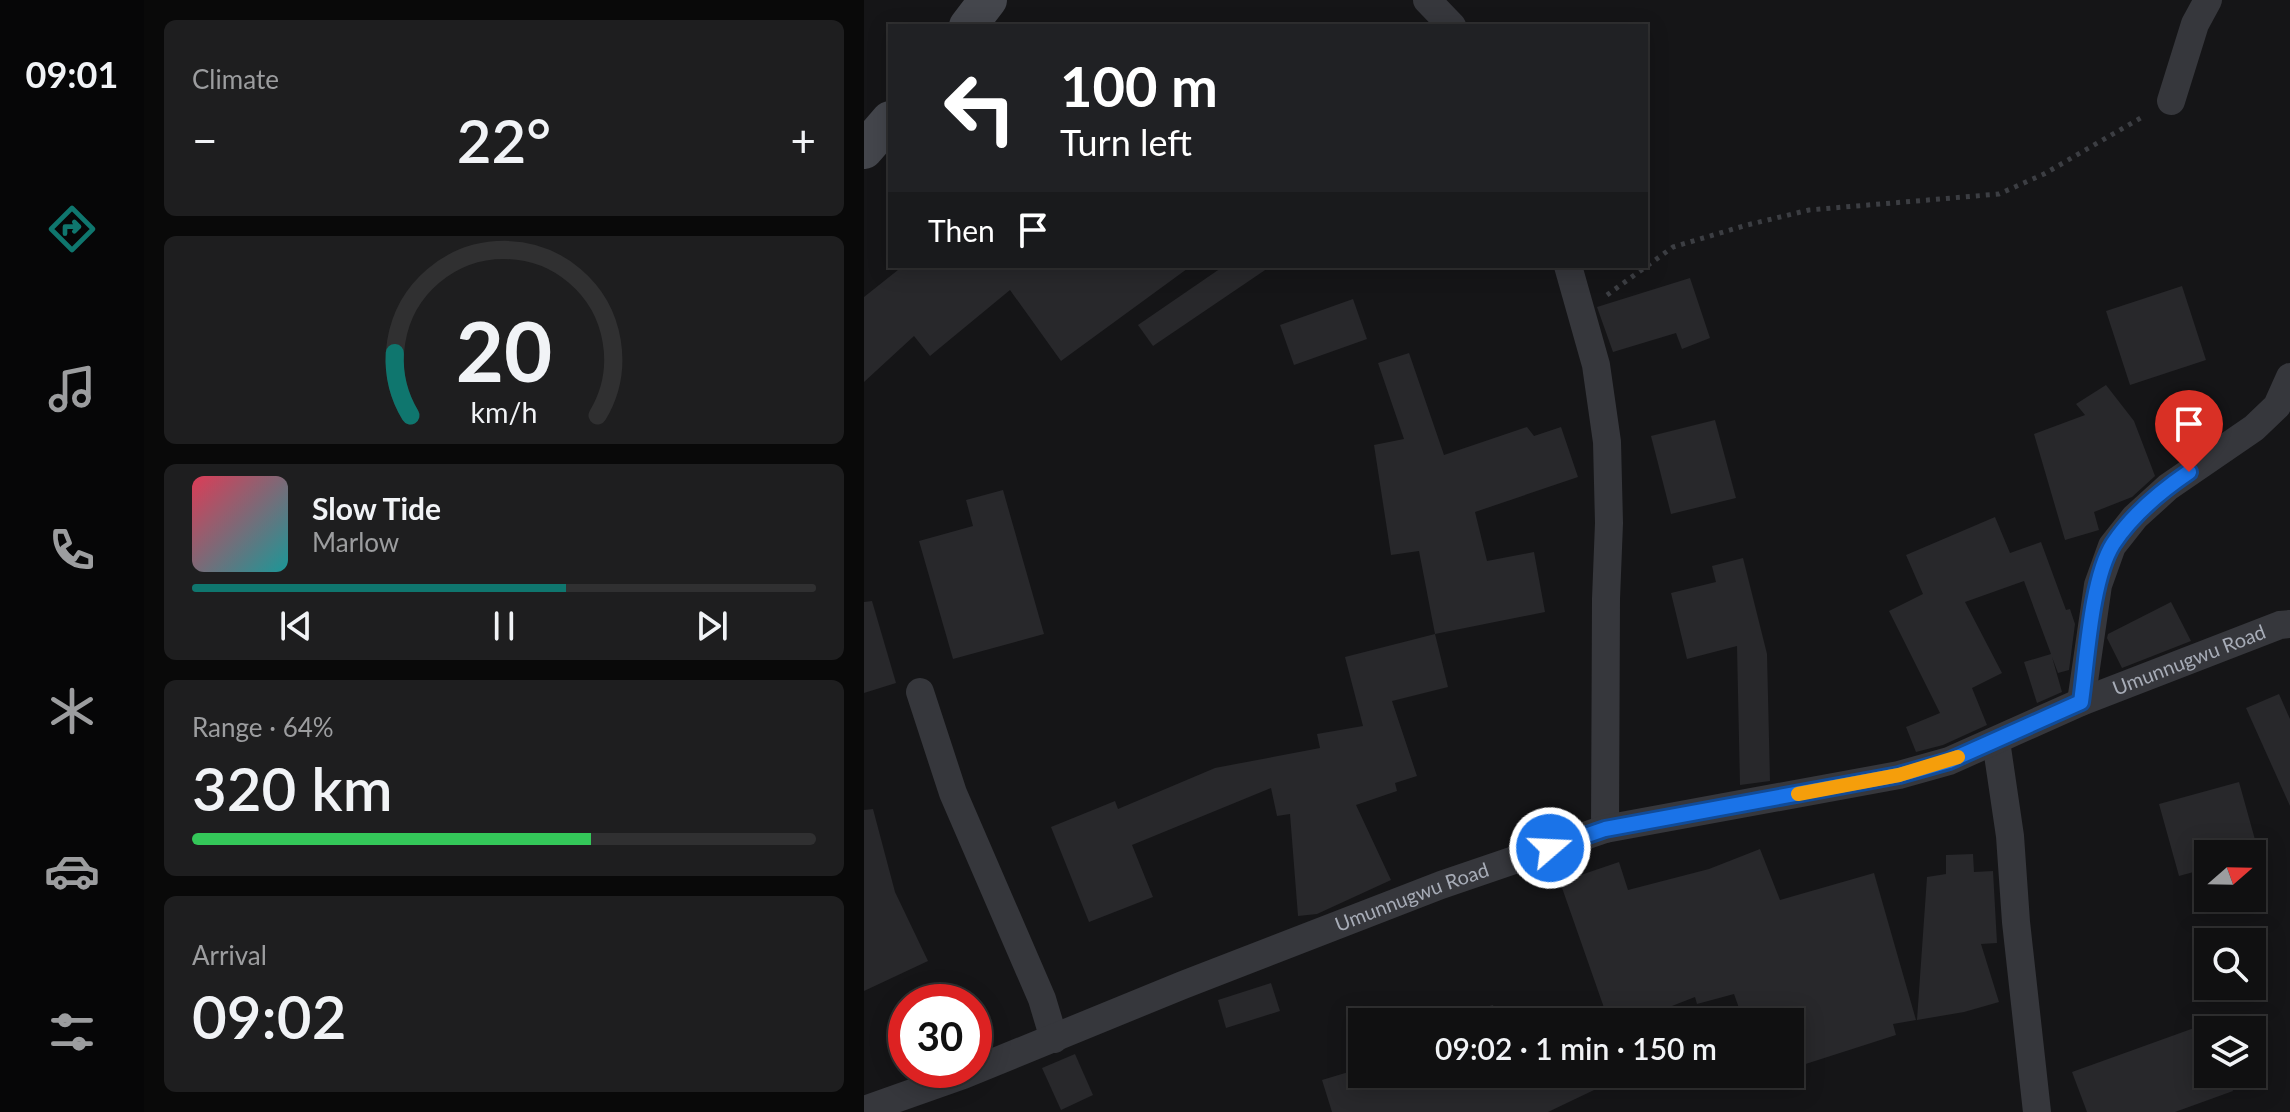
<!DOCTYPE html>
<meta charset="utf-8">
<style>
:root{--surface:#101011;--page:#1e1e1f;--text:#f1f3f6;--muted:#9c9d9f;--line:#303031;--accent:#0f766e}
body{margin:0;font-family:Lato,sans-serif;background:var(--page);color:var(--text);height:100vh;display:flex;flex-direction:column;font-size:30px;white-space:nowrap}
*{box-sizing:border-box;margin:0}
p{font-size:26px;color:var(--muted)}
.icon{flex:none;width:44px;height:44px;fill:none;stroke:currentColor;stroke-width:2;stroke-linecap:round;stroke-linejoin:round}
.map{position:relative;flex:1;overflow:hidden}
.drawer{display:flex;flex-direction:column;gap:20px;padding:20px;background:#090909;width:720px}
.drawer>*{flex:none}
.banner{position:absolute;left:24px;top:24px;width:760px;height:244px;border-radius:0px;box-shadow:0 4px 20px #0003,0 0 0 2px var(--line);background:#202124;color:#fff;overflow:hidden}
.needle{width:52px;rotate:70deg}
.tools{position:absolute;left:1330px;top:840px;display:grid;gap:16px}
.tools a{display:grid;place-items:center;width:72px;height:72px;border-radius:0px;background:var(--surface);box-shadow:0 4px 20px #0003,0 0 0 2px var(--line);font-size:40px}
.speed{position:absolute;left:24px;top:984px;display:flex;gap:16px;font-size:40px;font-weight:700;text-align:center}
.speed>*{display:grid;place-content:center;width:104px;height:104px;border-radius:50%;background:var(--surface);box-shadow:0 4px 20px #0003,0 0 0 2px var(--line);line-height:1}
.speed .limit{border:12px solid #d22;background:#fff;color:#111}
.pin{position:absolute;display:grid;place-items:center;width:68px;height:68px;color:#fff;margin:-82px -34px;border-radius:50% 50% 50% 0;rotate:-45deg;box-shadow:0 0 8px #0007}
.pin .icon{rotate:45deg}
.me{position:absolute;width:88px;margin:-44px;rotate:71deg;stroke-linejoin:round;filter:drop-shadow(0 0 6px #0008)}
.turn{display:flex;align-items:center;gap:28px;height:168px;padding:0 40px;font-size:36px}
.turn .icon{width:104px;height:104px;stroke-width:2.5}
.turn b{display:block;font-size:56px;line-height:68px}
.then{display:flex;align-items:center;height:76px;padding:0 40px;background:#0003;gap:16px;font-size:30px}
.big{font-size:60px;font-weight:600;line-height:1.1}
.drawer .card{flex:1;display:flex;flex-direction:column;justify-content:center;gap:12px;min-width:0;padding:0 28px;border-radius:12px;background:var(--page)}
.drawer .dial{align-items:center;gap:0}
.dial svg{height:208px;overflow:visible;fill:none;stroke:var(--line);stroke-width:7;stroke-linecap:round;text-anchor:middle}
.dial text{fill:var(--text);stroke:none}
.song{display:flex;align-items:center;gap:24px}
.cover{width:96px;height:96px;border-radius:12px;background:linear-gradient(135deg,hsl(350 70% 55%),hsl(180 70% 35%))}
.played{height:8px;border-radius:4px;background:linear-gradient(90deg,var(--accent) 60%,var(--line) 60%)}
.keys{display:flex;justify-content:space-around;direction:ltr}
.heat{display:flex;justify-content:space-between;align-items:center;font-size:44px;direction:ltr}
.charge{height:12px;border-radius:6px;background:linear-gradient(90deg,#34c759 64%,var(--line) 0)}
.trip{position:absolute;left:484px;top:1008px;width:456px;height:80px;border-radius:0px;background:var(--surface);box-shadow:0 4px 20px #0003,0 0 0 2px var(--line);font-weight:600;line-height:80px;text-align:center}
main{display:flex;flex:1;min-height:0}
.tabs{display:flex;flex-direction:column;width:144px;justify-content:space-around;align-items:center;background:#060607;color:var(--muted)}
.tabs .icon{width:56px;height:56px}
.tabs .on{color:var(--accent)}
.tabs b{font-size:36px;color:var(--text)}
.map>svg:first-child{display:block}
</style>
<main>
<nav class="tabs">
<b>09:01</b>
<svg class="icon on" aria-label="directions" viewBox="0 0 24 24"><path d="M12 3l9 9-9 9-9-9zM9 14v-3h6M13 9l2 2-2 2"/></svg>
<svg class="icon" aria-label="music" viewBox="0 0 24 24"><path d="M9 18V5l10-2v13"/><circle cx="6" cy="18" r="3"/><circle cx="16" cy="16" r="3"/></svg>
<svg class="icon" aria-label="phone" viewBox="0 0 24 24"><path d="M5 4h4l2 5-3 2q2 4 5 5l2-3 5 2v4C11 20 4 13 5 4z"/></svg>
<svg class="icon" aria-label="climate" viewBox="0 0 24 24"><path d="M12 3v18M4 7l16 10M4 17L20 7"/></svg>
<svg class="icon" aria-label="car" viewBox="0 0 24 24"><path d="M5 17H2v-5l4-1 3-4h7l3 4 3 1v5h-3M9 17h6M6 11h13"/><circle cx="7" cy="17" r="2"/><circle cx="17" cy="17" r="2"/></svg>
<svg class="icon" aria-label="filters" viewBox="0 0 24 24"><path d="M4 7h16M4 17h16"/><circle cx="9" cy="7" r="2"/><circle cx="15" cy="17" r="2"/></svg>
</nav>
<section class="drawer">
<div class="card"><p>Climate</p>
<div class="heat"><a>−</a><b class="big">22°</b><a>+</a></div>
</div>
<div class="card dial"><svg viewBox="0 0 100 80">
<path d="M14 69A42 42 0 1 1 86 69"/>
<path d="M14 69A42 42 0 0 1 8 45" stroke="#0f766e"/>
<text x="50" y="56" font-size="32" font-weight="700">20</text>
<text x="50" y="72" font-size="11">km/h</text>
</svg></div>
<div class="card">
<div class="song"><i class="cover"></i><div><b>Slow Tide</b><p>Marlow</p></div></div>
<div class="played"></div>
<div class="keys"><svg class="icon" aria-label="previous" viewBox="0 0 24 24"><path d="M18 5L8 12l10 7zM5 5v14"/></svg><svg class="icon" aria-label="pause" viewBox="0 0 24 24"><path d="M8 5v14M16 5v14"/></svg><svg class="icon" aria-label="next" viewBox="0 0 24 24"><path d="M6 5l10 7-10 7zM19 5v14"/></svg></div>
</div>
<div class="card"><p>Range · 64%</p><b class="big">320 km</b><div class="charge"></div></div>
<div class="card"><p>Arrival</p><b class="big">09:02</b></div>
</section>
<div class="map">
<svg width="1426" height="1112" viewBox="0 0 1426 1112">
<rect width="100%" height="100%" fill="#151517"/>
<g fill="#28282b">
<polygon points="39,266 327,266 197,361 146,290 66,356 50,336 0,382 0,297"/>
<polygon points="360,266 407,266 289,346 274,325"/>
<polygon points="826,278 846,338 818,349 812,333 749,352 733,307"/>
<polygon points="1318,286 1342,360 1266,385 1242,311"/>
<polygon points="489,299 503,339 430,365 416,325"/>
<polygon points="545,353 580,455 663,427 670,436 697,427 714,477 611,512 623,561 670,552 681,612 571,634 555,551 527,555 510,445 540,439 514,363"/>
<polygon points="1242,385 1270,421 1291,476 1268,497 1230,512 1235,530 1201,540 1170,434 1221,415 1212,404"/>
<polygon points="851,420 872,498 807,514 787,436"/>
<polygon points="139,490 180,634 89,659 55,541 109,526 102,500"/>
<polygon points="1131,517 1146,553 1177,542 1202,610 1206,609 1211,624 1205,670 1194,673 1188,657 1198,692 1173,703 1160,662 1187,654 1160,581 1101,602 1138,673 1108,688 1123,725 1079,745 1052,752 1042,727 1076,713 1025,611 1059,594 1042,555"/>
<polygon points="879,558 903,654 906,781 876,785 873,646 823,659 807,593 852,582 848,566"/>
<polygon points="8,601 32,683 0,693 0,602"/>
<polygon points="1307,602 1327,641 1258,668 1243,638 1244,634"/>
<polygon points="571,634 584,687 528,701 553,776 531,783 533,791 492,805 527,880 453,914 434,916 426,814 413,816 407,788 268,845 289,897 225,922 187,827 251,801 254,809 351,768 456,748 453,734 499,726 481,657"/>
<polygon points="1415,694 1426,719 1426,806 1382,708"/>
<polygon points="1375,782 1395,854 1344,854 1344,868 1315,876 1295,804"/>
<polygon points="9,809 31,892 64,961 0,991 0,810"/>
<polygon points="896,849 916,900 1010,873 1052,1020 1029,1024 1032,1035 926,1069 926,1022 880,1022 870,994 833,1004 831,997 767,1022 745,1022 696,882 755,862 764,890 845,869"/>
<polygon points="1109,854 1110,872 1129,871 1133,943 1117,944 1135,1002 1100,1012 1053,1020 1063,877 1082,874 1082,855"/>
<polygon points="407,983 416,1011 362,1028 354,1000"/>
<polygon points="629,1005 634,1022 601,1022 599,1013"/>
<polygon points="1344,1023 1347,1030 1344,1030 1344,1074 1363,1074 1369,1091 1311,1112 1223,1112 1208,1072"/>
<polygon points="211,1054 229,1095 197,1110 178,1068"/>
<polygon points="498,1068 498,1074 748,1074 751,1080 684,1112 468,1112 458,1080"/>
</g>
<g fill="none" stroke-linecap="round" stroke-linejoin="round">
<polyline stroke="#3c3e43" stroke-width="5" stroke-dasharray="4 6" stroke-linecap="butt" points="743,295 809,247 883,225 945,210 1135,194 1180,174 1280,116"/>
<g stroke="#36373c" stroke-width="28">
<polyline points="563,0 588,26"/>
<polyline points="1307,101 1331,24 1344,0"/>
<polyline points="704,266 732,365 743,442 745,523 742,599 741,829"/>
<polyline points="56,692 89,793 178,999 190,1039"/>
<polyline points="1217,702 1234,585 1248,546 1271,517 1304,487 1390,428 1413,406 1426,377"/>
<polyline points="1132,741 1146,836 1152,922 1173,1112"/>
<path id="s1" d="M 0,1110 L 99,1075 L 319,985 L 577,885 L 741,829 L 1035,775 L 1085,761 L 1217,702 L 1416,625 L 1426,624"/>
</g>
<g stroke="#44464c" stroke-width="38">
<polyline points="104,26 124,0"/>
<polyline points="0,150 26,120"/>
</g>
</g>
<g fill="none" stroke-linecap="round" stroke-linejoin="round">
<g stroke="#114b97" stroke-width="20">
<path id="route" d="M 686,848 L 741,829 L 1035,775 L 1085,761 L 1217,702 C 1223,660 1227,579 1249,544 C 1268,515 1297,491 1325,472"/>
</g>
<use href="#route" stroke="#1a73e8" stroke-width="14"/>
<polyline stroke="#f59e0b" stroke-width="14" points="934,794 1035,775 1094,757"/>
</g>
<g text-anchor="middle" stroke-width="8" stroke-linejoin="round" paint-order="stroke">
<g font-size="20" fill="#a7acb7" stroke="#101012">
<text dy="7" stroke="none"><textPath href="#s1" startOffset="1404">Umunnugwu Road</textPath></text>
<text dy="7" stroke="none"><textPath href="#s1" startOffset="588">Umunnugwu Road</textPath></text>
</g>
</g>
</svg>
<div class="tools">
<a><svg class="needle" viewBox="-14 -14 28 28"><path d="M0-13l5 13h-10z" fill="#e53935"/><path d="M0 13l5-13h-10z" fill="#9c9d9f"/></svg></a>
<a><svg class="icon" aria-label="search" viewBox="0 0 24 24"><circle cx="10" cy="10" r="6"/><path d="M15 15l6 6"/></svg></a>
<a><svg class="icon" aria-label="layers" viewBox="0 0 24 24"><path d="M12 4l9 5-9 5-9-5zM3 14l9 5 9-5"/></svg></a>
</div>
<div class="speed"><div class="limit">30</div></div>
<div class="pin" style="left:1325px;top:472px;background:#d93025"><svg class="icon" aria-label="arrive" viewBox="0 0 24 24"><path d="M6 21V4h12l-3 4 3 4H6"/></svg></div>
<svg class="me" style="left:686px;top:848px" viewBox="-20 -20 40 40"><circle r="17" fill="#1a73e8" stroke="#fff" stroke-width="3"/><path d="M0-11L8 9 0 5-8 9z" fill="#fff"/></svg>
<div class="trip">09:02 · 1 min · 150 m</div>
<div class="banner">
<div class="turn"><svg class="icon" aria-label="left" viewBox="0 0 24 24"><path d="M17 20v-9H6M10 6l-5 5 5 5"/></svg><div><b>100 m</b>Turn left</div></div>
<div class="then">Then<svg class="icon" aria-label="arrive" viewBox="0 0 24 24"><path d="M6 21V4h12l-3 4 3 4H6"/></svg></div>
</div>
</div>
</main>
